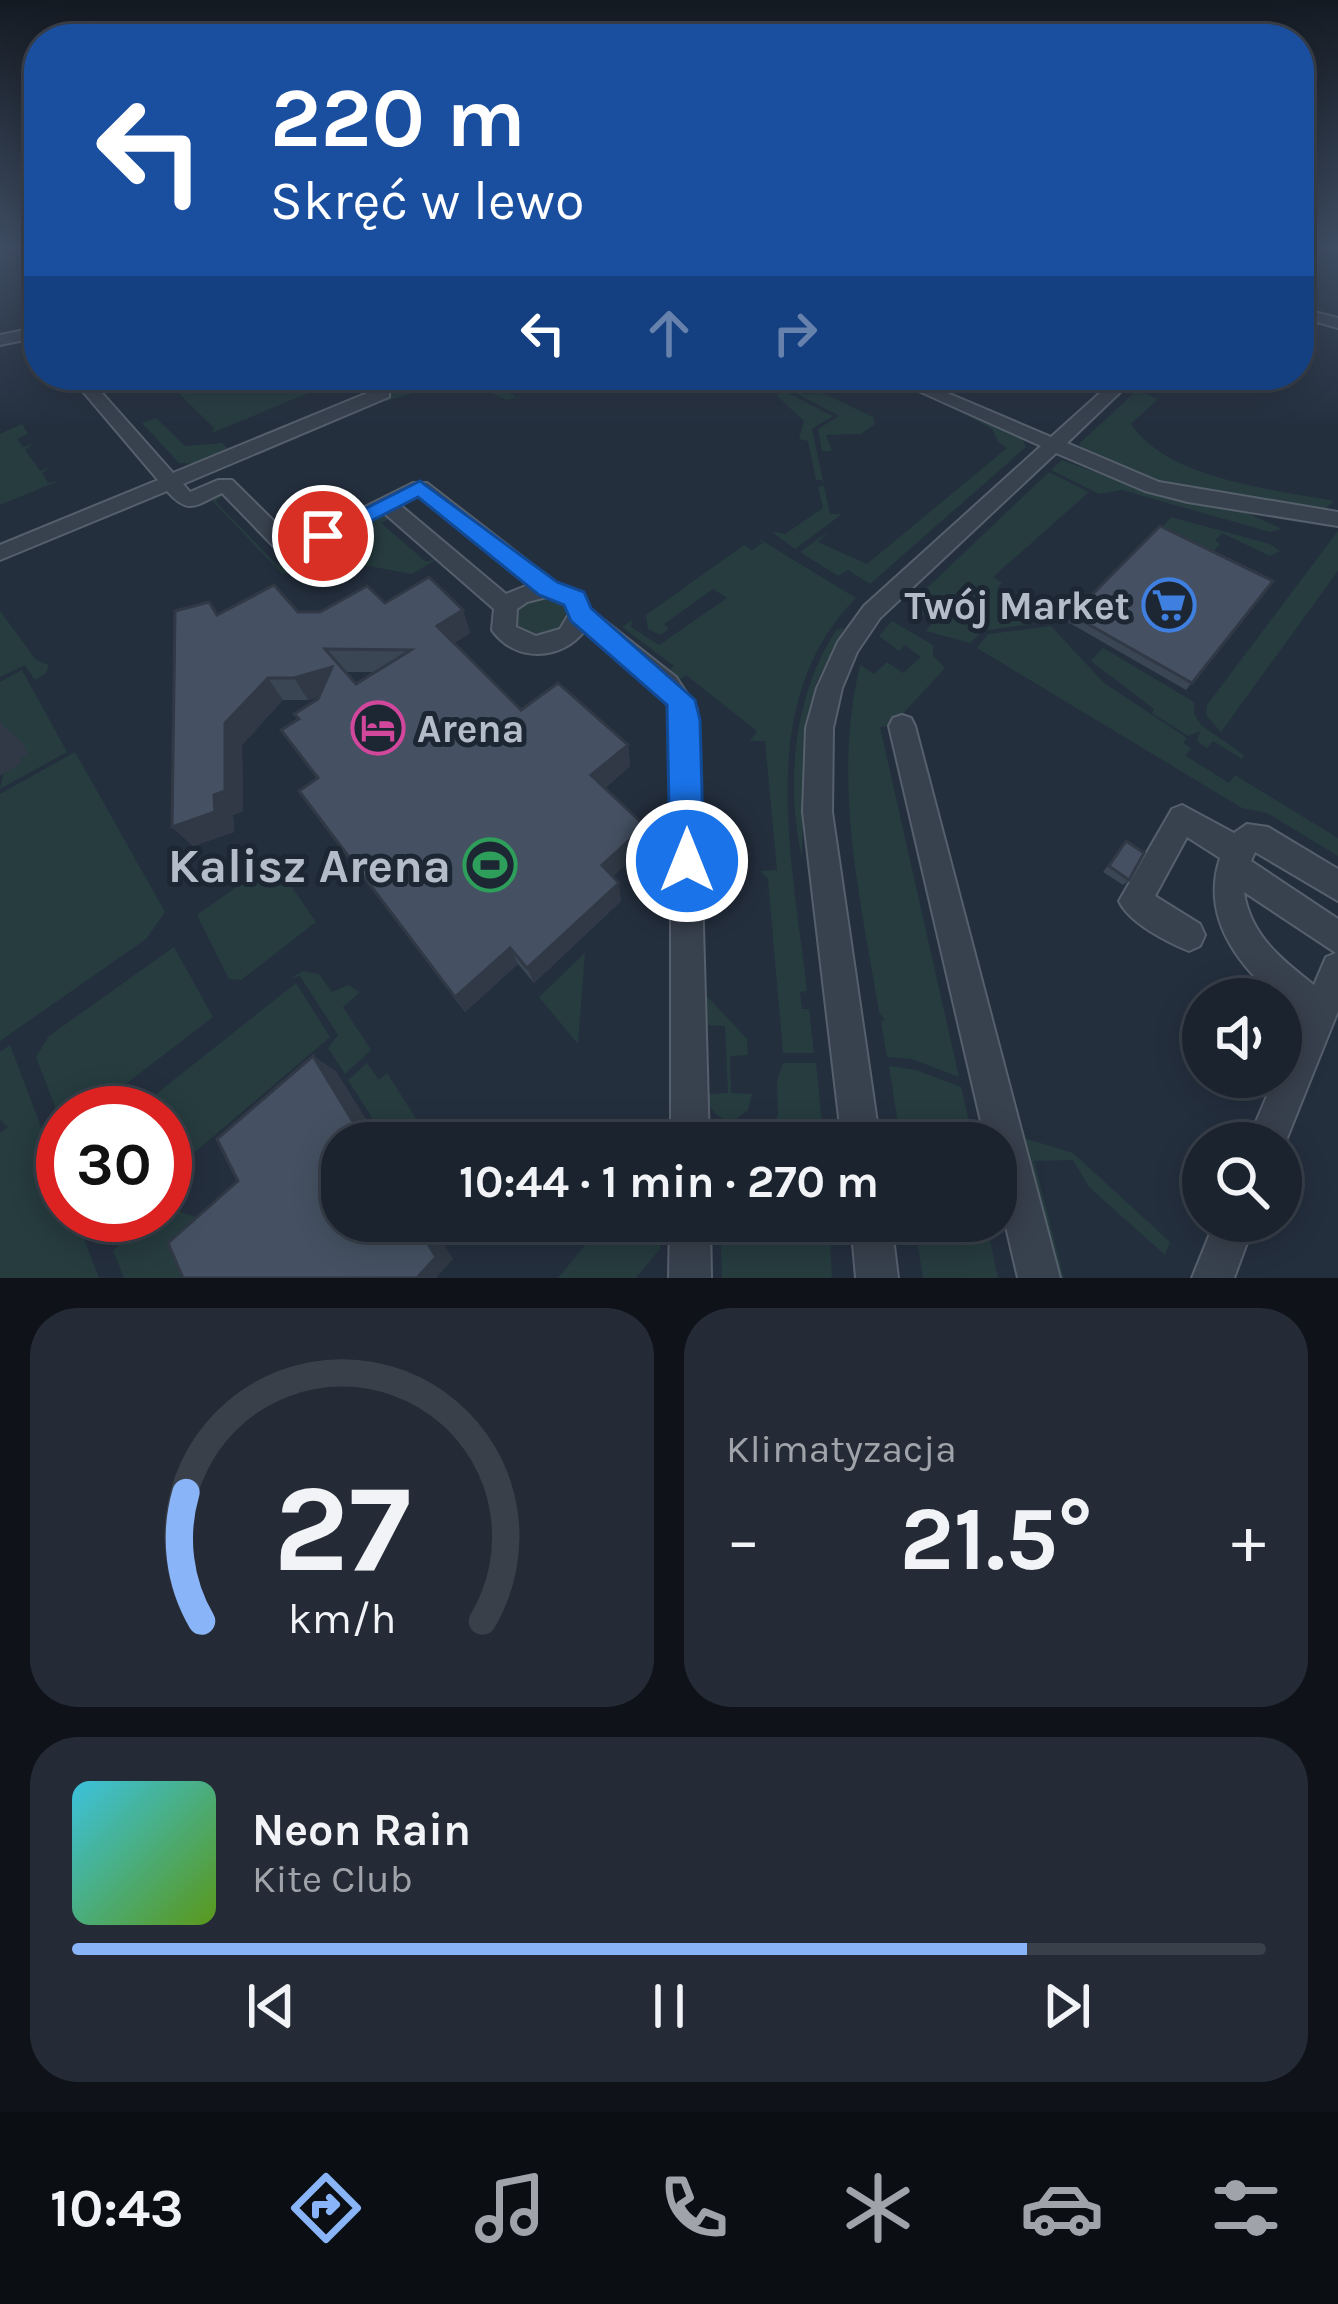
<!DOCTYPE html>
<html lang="pl">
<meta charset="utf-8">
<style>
:root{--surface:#1b232e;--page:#242b36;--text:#f1f3f6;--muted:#a0a4aa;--line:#39404a;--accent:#8ab4f8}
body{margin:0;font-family:Karla,sans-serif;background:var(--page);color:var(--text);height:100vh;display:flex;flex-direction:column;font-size:45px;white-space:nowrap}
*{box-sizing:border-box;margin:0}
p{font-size:39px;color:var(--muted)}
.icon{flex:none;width:66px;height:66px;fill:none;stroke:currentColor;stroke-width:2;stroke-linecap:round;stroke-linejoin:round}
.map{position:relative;height:1278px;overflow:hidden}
.sheet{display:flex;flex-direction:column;gap:30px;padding:30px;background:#0f1319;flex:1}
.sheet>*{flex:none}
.banner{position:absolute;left:24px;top:24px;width:1290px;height:366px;border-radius:48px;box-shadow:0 6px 30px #0003,0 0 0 3px var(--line);background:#1a4fa0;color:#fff;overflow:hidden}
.fabs{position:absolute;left:1182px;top:978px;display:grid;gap:24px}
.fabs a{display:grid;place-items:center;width:120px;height:120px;border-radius:50%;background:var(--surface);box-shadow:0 6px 30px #0003,0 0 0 3px var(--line);font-size:60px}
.speed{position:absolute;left:36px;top:1086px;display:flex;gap:24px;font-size:60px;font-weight:700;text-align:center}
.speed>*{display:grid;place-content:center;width:156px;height:156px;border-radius:50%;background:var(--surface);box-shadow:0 6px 30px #0003,0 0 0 3px var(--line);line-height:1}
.speed .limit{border:18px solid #d22;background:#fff;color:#111}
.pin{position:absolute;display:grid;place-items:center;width:102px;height:102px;color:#fff;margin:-51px;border:6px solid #fff;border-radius:50%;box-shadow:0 3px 12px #0007}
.me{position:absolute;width:132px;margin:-66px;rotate:0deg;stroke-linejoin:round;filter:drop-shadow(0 0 9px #0008)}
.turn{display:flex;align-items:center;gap:42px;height:252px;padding:0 48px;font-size:54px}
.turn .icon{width:156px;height:156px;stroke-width:2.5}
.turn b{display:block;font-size:84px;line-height:102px}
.lanes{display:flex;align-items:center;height:114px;padding:0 48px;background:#0003;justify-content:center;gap:60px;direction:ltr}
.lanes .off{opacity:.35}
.big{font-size:90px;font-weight:700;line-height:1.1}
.sheet .widget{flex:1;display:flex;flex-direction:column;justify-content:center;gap:18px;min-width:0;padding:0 42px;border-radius:48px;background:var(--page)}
.sheet .dial{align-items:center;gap:0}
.dial svg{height:312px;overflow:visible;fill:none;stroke:var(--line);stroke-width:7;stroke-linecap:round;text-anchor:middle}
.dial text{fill:var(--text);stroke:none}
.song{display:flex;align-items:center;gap:36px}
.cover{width:144px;height:144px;border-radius:18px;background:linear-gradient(135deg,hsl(190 70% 55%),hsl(90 70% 35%))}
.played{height:12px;border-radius:6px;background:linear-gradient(90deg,var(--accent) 80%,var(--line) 80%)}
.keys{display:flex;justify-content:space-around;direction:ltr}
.heat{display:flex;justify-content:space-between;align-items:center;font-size:66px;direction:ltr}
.sheet .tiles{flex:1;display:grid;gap:30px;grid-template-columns:1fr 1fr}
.widget:last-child{grid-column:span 2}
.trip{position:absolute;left:321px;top:1122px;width:696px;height:120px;border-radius:48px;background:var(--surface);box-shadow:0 6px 30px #0003,0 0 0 3px var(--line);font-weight:700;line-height:120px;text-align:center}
.tab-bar{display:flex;height:192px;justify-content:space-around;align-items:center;background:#0b0e12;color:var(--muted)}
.tab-bar .icon{width:84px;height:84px}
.tab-bar .active{color:var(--accent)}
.tab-bar b{font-size:54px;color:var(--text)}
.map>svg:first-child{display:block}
</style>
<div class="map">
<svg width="1338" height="1278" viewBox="0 0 1338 1278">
<rect width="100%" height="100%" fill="#242f3e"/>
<g fill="#263c3f">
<polygon points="204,375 284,375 311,392 212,433 214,428 169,384"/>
<path d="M 384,375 L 500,375 L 503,388 L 516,397 L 506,400 C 472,378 418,388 383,403 L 389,397 L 373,386 Z"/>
<polygon points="797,381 793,386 805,394 823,393 873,417 875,424 861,434 826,435 832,451 822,451 818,429 839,416 786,388"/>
<polygon points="782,390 833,416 812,429 830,514 842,514 795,549 771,531 785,534 823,508 818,487 824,486 822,480 816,480 808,441 799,439 804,421 776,395"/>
<path d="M 1137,390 L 1158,399 L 1131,424 C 1167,479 1272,489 1334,501 L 1324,510 L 1168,487 L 1085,452 L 1079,444 Z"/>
<polygon points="955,409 1022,439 1026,447 870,584 848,570 838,576 800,552 828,532 818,542 867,564 1007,448 999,443 992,429"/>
<polygon points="156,418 185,446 222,443 229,450 197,464 179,463 142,423"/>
<polygon points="22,424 28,434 17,439 23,447 35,443 25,450 40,471 52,466 42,473 48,483 61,480 0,505 0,434"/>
<polygon points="1062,460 1159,496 1245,512 1282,529 1270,532 1122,490 1099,494 1051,470"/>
<polygon points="1049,472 1089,492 993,577 1002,583 997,588 1004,596 998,599 1030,624 983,631 970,643 926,631 933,622 908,606"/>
<polygon points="219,493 226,495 215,501 277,565 380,514 391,517 381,523 426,562 439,558 412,574 352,563 282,574 208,496"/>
<polygon points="1171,517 1270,544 1280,551 1270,556 1222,533 1215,541 1220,544 1214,551 1224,556 1218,563 1158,532"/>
<polygon points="1338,531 1338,571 1221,732 1206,715 1207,705"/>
<path d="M 756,537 L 856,598 C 753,701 793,861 807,991 L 800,992 L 802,1009 L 809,1009 L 814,1053 L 783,1053 L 768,879 L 760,871 L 777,870 L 765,741 L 750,741 L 757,731 L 686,675 L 677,682 L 665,674 L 674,666 L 622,627 L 632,620 L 631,627 L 659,645 L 727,598 L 713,589 L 664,624 L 669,629 L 660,635 L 648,629 L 646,615 L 744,545 L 752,550 L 763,543 Z"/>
<polygon points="548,595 567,604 570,615 560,631 537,638 517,631 512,615 519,604"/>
<polygon points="0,611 36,660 49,665 46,673 35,680 25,665 0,677"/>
<path d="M 892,621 L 933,645 L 933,656 L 945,668 L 899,718 L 898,725 L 880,727 L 959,1077 L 912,1059 L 887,1057 L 881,1021 L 885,1020 L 879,1012 C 860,895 832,783 860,665 L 874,674 L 887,662 L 903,673 L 921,657 L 905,645 L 899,651 L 879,636 Z"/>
<polygon points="1051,626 1104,683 1187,738 1183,743 1191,748 1186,756 1229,783 1235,775 1338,838 1338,856 1267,813 1242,808 977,648 988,634"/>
<path d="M 844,628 L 817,681 L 805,725 L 802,858 C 785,782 794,696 836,630 Z"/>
<polygon points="1103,648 1194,702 1194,714 1201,725 1244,755 1242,759 1213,741 1207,748 1197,741 1200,731 1188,736 1152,713 1154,709 1091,661"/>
<polygon points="22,670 67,752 0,789 11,742 0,720 0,682"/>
<polygon points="75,752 165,912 146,939 0,1041 0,794"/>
<polygon points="270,863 276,864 316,922 241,980 229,979 197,915"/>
<polygon points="174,947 213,1017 88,1113 63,1113 63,1127 36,1057 49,1036"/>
<polygon points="585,953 578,1044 539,997"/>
<polygon points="303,971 319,974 332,992 348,985 360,992 343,1007 371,1050 345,1074 328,1048 338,1035 300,976 289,979"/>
<polygon points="296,983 330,1037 181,1164 165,1129 165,1113 158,1113 151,1098"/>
<path d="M 704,993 L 747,1039 L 748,1055 L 730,1056 L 731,1093 L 752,1094 L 748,1110 L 733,1121 C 717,1119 709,1110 706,1094 L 728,1093 L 725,1026 L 704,1025 Z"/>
<polygon points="10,1045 63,1185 63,1215 75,1215 99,1278 0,1278 0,1133 8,1127 0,1120 0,1052"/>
<polygon points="367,1063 379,1080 387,1073 422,1128 412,1143 388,1143 348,1080"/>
<polygon points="783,1063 816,1063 824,1143 788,1143 773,1126 778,1115 777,1081"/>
<polygon points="889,1066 916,1070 961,1087 974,1143 901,1143"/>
<polygon points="1024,1138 1073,1153 1170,1242 1165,1255 1089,1187 1073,1160 1034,1161 1064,1278 1055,1278 1020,1145"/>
<polygon points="996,1168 1015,1229 988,1230 998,1278 923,1278 914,1221 996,1221"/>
<polygon points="165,1206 215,1224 189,1278 124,1278 113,1251 133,1233 125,1215 165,1215"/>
<polygon points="605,1221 660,1221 660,1249 636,1278 558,1278"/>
<polygon points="720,1221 829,1221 832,1278 722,1278"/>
</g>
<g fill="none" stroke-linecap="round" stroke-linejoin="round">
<g stroke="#565f6c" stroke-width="4">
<g id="minor">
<polygon points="1299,308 1338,318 1338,328 1299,317"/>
<polygon points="39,327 39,337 0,345 0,335"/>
<path d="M 69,375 L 86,375 L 173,473 L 377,389 L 389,389 L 389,397 L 183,484 L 190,492 L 218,480 L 232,480 L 295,542 L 413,483 L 427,483 L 556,583 L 582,593 L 590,609 L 676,677 L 697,709 L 709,1143 L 671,1143 L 671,711 L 658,691 L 585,630 C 562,661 515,663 492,630 L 494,609 L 384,513 L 292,559 L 284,557 L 222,493 C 196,505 189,516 167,491 L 0,560 L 0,545 L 158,480 ZM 418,496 L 528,585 L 506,594 L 400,505 ZM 547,597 L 565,604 L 569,614 L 560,629 L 536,636 L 516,627 L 517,609 L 527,602 Z"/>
<polygon points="883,375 905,375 1051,437 1120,375 1138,375 1067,443 1159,482 1338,512 1338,526 1188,502 1145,491 1056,453 880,618 857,652 842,688 833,728 832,812 880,1143 842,1143 803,812 806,728 817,688 838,642 864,606 1041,446"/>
<polygon points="902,715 911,718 915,726 1060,1278 1018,1278 996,1184 996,1143 986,1143 889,726 893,718"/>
<path d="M 1182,805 L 1234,833 L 1247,824 L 1268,827 L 1338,869 L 1338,901 L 1255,852 L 1251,861 L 1338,919 L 1338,1011 L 1281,1153 L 1281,1143 L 1247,1143 L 1275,1077 L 1281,1077 L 1281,1063 L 1300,1018 C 1252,979 1197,928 1220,858 L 1187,837 L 1155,896 L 1200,924 L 1205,935 L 1200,946 L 1189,951 C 1167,942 1129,923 1119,901 L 1172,809 ZM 1244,892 L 1336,953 L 1326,957 L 1314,985 C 1282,960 1250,935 1244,892 Z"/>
<polygon points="670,1221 710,1221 711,1278 669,1278"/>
<polygon points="851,1221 891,1221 898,1278 856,1278"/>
<polygon points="1215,1221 1255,1221 1234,1278 1192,1278"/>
</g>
</g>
<use href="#minor" fill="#38414e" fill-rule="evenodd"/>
</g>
<g fill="#3b4654" fill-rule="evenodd">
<polygon points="1273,581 1186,690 1068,622 1072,615"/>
<path d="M 385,603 L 463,610 L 470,633 L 454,643 L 521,710 L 628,745 L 630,766 L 605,788 L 645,826 L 646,846 L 613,876 L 621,901 L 534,983 L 518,964 L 465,1012 L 299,791 L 317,779 L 281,730 L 298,720 L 319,697 L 308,700 L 283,700 L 242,745 L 243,811 L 233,815 L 234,832 L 193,846 L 172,827 L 218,615 L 320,612 ZM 346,672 L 374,672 L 356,684 Z"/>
<polygon points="1126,841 1129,880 1123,885 1103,872"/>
</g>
<g fill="#303945">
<polygon points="463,610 470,633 445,649 437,626"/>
<polygon points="332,667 344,690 308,700 294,678"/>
<polygon points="268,678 283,700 242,745 243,811 233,815 234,832 193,846 172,827 214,795 225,723"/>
<polygon points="0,720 3,726 22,742 28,754 20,759 22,763 0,776"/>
<polygon points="628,745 630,766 595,796 591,775"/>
<polygon points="645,826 646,846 605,884 602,865"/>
<polygon points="619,883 621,901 534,983 527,968"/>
<polygon points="510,948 518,964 465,1012 455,997"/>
<polygon points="313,1056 336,1071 381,1143 366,1143"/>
<polygon points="414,1221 429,1221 453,1259 436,1278 417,1278"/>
</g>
<g fill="#455162" stroke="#303945" stroke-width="3" fill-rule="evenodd">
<polygon points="1160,526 1273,581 1192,683 1072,615"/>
<path d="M 429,577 L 463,610 L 437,626 L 521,710 L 558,683 L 628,745 L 591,775 L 645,826 L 602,865 L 619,883 L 527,968 L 510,948 L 455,997 L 299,791 L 318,778 L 281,730 L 299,719 L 294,714 L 318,699 L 332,667 L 294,678 L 268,678 L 225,723 L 225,791 L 214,795 L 215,812 L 172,827 L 175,611 L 209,602 L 217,615 L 274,585 L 298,612 L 320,612 L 367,586 L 385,603 ZM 325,649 L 411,650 L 356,684 Z"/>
<polygon points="1126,841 1144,853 1129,880 1109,866"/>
<polygon points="313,1056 366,1143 342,1143 342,1221 414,1221 436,1257 417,1278 183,1278 168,1243 238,1181 217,1139"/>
</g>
<linearGradient id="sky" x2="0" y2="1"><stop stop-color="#141a22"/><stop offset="0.58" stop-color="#3f4d63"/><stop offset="1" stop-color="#3f4d63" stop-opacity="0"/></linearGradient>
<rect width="1338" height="427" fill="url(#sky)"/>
<polygon fill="#1a73e8" stroke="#114b97" stroke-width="3" points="420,481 557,582 584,592 591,608 695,700 700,720 704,861 699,873 687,878 675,873 670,861 667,705 571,621 564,605 539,595 418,497 332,541 315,541 311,536"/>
<defs>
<g id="supermarket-ring" transform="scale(2.7)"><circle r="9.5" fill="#1d2633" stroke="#3f7fe0" stroke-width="1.5"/><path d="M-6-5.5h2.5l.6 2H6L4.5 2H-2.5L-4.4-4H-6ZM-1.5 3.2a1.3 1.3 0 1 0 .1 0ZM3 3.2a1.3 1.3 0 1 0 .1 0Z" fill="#3f7fe0"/></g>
<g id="hotel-ring" transform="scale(2.7)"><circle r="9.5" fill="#1d2633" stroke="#d1479c" stroke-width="1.5"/><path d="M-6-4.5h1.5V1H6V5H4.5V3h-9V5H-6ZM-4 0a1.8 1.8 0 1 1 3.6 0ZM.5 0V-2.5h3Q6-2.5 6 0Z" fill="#d1479c"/></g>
<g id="stadium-ring" transform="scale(2.7)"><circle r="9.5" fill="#1d2633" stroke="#2e9e5b" stroke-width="1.5"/><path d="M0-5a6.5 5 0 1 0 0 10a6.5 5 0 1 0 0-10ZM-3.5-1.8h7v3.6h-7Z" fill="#2e9e5b"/></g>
</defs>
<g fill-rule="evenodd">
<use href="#supermarket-ring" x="1169" y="605"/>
<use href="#hotel-ring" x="378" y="728"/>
<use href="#stadium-ring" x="490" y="865"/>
</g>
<g text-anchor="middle" stroke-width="10" stroke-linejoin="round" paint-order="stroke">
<g font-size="39" font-weight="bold" fill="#b4bcc9" stroke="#1d2633" text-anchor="end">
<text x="1130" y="619">Twój Market</text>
<text x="417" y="742" text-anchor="start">Arena</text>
</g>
<g font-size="48" font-weight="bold" fill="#b4bcc9" stroke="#1d2633" text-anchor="end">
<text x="451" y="882">Kalisz Arena</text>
</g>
</g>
</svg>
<div class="fabs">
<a><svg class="icon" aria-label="sound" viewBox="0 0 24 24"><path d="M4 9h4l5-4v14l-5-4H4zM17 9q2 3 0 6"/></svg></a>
<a><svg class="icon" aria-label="search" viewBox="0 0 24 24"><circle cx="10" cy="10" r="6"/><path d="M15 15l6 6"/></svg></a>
</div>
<div class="speed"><div class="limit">30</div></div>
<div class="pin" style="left:323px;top:536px;background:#d93025"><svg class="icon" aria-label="arrive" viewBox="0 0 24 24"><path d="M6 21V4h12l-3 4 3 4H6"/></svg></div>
<svg class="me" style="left:687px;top:861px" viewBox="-20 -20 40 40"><circle r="17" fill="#1a73e8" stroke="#fff" stroke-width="3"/><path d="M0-11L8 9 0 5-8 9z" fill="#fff"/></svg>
<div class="trip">10:44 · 1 min · 270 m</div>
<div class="banner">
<div class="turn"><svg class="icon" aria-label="left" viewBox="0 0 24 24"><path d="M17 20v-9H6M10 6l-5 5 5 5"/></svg><div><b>220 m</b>Skręć w lewo</div></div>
<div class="lanes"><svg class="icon" aria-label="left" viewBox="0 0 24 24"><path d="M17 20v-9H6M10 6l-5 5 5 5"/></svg><svg class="icon off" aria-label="ahead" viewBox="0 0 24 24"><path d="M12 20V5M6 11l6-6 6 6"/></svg><svg class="icon off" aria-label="right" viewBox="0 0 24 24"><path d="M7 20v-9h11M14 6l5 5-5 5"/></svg></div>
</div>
</div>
<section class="sheet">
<div class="tiles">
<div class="widget dial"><svg viewBox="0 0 100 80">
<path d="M14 69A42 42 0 1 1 86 69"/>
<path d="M14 69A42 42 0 0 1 10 36" stroke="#8ab4f8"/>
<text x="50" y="56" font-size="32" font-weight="700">27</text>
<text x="50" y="72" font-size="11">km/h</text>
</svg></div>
<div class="widget"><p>Klimatyzacja</p>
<div class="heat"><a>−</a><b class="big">21.5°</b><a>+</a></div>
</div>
<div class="widget">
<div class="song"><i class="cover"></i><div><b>Neon Rain</b><p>Kite Club</p></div></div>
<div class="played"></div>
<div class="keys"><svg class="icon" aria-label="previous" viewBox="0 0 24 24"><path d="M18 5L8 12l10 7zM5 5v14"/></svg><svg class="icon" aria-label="pause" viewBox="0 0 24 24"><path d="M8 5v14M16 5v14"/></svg><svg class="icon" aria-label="next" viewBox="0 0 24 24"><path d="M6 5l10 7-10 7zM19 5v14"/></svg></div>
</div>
</div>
</section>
<nav class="tab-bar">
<b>10:43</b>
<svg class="icon active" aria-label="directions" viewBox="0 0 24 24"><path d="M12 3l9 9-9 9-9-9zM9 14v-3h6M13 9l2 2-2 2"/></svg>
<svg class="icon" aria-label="music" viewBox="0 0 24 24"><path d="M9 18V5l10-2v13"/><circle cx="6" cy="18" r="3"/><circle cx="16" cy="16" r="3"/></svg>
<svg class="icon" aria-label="phone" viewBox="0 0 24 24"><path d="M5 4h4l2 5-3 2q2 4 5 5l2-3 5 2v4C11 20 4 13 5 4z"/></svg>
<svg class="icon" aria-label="climate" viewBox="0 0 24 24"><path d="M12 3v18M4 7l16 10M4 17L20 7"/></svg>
<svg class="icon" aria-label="car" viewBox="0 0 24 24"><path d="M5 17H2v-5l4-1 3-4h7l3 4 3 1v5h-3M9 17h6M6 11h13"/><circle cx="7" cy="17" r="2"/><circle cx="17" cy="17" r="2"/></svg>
<svg class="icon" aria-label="filters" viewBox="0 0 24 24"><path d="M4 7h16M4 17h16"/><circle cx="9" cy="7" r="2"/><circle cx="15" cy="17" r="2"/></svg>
</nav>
